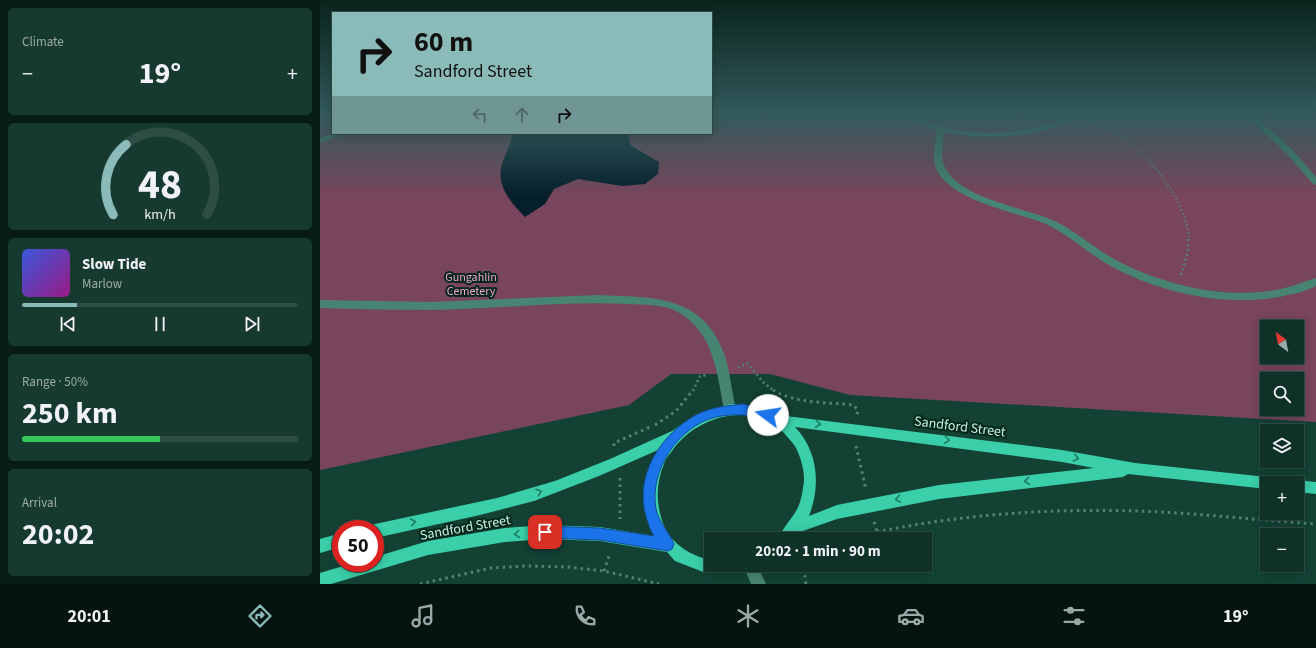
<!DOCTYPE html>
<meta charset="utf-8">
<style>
:root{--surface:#0e3228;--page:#173a30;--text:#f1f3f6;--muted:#9baaa8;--line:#2e4d45;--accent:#8bbbb9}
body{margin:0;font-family:"Source Sans 3",sans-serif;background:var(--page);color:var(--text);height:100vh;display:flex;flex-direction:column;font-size:15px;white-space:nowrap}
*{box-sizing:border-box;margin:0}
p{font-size:13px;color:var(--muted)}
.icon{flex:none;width:22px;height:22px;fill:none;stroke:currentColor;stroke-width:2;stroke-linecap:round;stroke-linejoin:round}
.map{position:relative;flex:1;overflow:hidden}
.panel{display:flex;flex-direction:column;gap:8px;padding:8px;background:#081c16;width:320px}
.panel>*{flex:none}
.guide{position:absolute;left:12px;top:12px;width:380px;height:122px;border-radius:0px;box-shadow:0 2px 10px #0003,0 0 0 1px var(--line);background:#8bbbb9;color:#111;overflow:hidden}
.needle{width:26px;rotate:328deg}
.controls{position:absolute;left:940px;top:320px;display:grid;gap:8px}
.controls a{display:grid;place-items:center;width:44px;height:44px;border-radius:0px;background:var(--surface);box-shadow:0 2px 10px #0003,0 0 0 1px var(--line);font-size:20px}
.speed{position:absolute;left:12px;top:520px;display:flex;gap:8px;font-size:20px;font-weight:700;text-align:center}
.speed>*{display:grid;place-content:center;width:52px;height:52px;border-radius:50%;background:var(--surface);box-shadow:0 2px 10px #0003,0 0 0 1px var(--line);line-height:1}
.speed .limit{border:6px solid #d22;background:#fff;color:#111}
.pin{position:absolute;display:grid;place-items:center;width:34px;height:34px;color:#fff;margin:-17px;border-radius:8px;box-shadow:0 2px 6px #0006}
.me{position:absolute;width:44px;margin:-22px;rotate:284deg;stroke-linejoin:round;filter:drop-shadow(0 0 3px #0008)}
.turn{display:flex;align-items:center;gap:14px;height:84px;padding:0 16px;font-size:18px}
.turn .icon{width:52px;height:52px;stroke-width:2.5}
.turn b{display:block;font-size:28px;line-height:34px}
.lanes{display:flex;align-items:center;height:38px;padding:0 16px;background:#0003;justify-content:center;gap:20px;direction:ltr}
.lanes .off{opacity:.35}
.big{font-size:30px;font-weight:700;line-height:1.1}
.panel .card{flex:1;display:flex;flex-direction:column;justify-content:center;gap:6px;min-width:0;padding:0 14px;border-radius:6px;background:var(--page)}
.panel .dial{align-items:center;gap:0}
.dial svg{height:104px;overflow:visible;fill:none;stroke:var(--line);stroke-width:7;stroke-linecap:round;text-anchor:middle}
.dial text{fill:var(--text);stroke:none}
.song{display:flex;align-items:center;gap:12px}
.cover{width:48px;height:48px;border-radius:6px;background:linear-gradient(135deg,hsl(230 70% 55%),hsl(310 70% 35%))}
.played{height:4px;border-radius:2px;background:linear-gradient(90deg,var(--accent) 20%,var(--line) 20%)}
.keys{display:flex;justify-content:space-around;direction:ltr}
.heat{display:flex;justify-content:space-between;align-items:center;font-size:22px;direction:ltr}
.charge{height:6px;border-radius:3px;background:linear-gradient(90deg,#34c759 50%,var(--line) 0)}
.trip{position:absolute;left:384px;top:532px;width:228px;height:40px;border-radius:0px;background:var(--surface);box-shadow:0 2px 10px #0003,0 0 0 1px var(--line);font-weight:700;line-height:40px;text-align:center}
.tab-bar{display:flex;height:64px;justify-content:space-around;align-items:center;background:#061410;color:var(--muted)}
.tab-bar .icon{width:28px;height:28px}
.tab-bar .active{color:var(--accent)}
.tab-bar b{font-size:18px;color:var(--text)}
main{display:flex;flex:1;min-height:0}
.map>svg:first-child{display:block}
</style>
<main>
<section class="panel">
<div class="card"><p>Climate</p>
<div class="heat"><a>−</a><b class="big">19°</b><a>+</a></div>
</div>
<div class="card dial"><svg viewBox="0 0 100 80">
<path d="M14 69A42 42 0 1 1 86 69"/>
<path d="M14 69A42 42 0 0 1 24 15" stroke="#8bbbb9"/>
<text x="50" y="56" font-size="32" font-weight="700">48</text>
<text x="50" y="72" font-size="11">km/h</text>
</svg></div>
<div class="card">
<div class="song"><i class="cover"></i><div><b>Slow Tide</b><p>Marlow</p></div></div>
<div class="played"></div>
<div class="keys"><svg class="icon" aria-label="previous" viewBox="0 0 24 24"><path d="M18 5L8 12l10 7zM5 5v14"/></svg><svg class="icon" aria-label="pause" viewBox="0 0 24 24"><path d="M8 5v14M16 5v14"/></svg><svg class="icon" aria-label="next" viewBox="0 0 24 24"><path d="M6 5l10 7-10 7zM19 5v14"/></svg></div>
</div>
<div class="card"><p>Range · 50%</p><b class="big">250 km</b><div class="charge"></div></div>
<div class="card"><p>Arrival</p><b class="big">20:02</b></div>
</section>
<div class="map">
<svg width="996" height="584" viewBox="0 0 996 584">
<rect width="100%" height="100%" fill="#134235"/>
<path fill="#78455c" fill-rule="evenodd" d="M 0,115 L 13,115 L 13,133 L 391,133 L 391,115 L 996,115 L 996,422 L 530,395 L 450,374 L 351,374 L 309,405 L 0,470 ZM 947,327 L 977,327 L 977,357 L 947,357 ZM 947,379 L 977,379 L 977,409 L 947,409 Z"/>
<path fill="#051f2b" d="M 193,133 L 308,133 L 310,145 L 339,162 L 338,174 L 325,184 L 302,186 L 258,179 L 234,189 L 225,204 L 205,217 C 193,205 177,187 181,168 C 184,156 191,145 193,133 Z"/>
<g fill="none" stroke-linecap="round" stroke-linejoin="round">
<path stroke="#558174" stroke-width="2" stroke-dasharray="1.5 2.5" stroke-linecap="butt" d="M 769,119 C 784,126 799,133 812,144 C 836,164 866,205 869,237"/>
<g stroke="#558174" stroke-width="2.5" stroke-dasharray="2 3" stroke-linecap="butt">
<polyline points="861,275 868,251 868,236"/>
<polyline points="418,368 427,363 443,382 454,391"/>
<polyline points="373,391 380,376 388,375"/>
</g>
<g stroke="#558174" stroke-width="3" stroke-dasharray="2.5 4" stroke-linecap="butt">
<path d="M 453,390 C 476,404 507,402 533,405 L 538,410 L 537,415"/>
<polyline points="335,425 356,411 373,390"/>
<polyline points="294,446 294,443 330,427"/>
<polyline points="536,446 546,490"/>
<polyline points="300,478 300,519"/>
<polyline points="554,522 557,531"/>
<path d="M 525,539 C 621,516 718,508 817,511 C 877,513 936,520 996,524"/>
<polyline points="284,571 290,553"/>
<polyline points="100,584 171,568 206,566 248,567 284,571 339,584"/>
<polyline points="486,584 485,577 489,565"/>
</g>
<g fill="#478572" fill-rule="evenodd">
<path d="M 578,115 C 594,115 605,122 619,126 C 636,131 654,133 671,133 C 688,133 706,130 723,126 C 736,123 747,115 761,115 C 755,120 746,123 738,126 C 702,138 662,140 624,132 C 623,143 620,155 624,165 C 637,199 705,207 735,221 C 757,232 775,249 796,260 C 841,284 898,298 949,291 C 966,289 980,283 996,278 L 996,286 C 989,289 981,293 973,294 C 913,309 843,295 789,265 C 768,253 750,236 728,225 C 697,211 621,201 614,161 C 613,151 616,140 617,130 Z"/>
<polygon points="926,115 934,115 973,150 996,177 996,185 993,184 967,154"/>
<polygon points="17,133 28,133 0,143 0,138"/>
<path d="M 278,295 C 332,298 383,293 405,356 C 410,373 412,392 416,410 L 414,414 L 410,415 L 406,414 L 404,410 C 397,373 394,331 356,311 C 342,304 323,305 308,304 C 243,301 177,309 112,310 C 75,310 37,309 0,308 L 0,300 L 112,302 Z"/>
<polygon points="423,565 437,565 446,584 431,584"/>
</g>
<g fill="#3acfa9" fill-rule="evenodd">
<path d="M 411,404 L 438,406 L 458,415 L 742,450 L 815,463 L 947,477 L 952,478 L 953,483 L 947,483 L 947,489 L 808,474 L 803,477 L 619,499 L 517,519 L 477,533 L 473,539 L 458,539 C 462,529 470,521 476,511 C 480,505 482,495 483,488 C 486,476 482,461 477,450 C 474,443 469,439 464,433 C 431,400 376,416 352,451 C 349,455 345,459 344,464 C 335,485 336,508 345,528 C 351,543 375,559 391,559 L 391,565 L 426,565 L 424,570 L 419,572 L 386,573 L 355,561 L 347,552 L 280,541 L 225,539 L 185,542 L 108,555 L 11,584 L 0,584 L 0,573 L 33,563 L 55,563 L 55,557 L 108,541 L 185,528 L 225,525 L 280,527 L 335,536 C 332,529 327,520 325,513 C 322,492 326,467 338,450 L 279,476 L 214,501 L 160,515 L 55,538 L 55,529 L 49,529 L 50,526 L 55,524 L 177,498 L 235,481 L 290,459 L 352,431 L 377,414 ZM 475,427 L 742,462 L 774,468 L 619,485 L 517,505 L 489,516 C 501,485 498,451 475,427 Z"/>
<polygon points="977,480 996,482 996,494 977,492 977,483 972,483"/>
<polygon points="21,533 21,547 0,553 0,539"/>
</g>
</g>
<defs><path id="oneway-chevron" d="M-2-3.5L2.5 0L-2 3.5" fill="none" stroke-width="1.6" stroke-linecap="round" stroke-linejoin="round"/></defs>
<g stroke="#1e7b63">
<use href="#oneway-chevron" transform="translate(498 424) rotate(6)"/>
<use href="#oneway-chevron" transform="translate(627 440) rotate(7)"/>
<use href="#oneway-chevron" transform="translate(756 458) rotate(11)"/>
<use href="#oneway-chevron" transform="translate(707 481) rotate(174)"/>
<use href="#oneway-chevron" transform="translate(219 492) rotate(-18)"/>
<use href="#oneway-chevron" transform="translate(578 499) rotate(170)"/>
<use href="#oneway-chevron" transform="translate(93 522) rotate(-12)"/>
<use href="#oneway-chevron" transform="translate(197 534) rotate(175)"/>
</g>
<linearGradient id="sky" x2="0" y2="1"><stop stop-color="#0a241d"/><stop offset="0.58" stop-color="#335a5c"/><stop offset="1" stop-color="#335a5c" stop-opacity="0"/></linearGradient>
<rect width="996" height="197" fill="url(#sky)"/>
<path fill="#1a73e8" stroke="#114b97" d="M 423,404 L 448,410 L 452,411 L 453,415 L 452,418 L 448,419 C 430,415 415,413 396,417 C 358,426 329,471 336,509 C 339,523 349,532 354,544 L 352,549 L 348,551 L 280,540 L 225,538 L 221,536 L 219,532 L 221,527 L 225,526 L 280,528 L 334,536 C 330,530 328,523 326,516 C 314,476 341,434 376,415 C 391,407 407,406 423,404 Z"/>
<g text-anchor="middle" stroke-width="4" stroke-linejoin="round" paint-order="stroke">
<g font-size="12" fill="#f5a6c8" stroke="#01271d">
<text x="151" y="281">Gungahlin<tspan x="151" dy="14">Cemetery</tspan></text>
</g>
<g font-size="14" fill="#c7efe1" stroke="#01271d">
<text transform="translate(640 426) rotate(7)" y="5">Sandford Street</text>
<text transform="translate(145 527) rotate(-10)" y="5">Sandford Street</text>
</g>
</g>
</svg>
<div class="controls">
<a><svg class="needle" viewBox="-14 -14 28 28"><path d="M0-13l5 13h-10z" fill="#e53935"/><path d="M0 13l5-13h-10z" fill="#9baaa8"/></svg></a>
<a><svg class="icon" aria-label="search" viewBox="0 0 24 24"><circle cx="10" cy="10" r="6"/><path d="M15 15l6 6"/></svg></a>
<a><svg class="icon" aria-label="layers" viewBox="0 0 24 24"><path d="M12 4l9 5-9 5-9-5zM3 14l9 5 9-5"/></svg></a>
<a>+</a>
<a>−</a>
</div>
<div class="speed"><div class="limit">50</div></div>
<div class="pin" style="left:225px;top:532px;background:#d93025"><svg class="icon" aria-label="arrive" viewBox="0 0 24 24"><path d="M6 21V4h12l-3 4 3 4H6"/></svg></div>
<svg class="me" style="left:448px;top:415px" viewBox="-20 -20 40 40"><circle r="19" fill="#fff"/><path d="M0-13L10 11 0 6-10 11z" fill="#1a73e8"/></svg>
<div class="trip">20:02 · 1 min · 90 m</div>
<div class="guide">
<div class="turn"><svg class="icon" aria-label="right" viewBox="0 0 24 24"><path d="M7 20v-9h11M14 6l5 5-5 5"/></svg><div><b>60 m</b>Sandford Street</div></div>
<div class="lanes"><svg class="icon off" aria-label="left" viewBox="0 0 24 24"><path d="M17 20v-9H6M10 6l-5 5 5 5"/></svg><svg class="icon off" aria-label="ahead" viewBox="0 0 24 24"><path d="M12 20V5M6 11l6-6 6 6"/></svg><svg class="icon" aria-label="right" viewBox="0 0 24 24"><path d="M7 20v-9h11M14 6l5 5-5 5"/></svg></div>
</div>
</div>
</main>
<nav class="tab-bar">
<b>20:01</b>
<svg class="icon active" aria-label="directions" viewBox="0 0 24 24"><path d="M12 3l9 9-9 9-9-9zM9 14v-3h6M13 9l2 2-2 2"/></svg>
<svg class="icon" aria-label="music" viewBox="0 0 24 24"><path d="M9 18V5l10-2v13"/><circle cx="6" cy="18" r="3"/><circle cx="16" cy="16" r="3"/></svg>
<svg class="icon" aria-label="phone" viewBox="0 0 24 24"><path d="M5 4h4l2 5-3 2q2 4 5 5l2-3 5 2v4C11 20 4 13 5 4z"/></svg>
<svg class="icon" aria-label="climate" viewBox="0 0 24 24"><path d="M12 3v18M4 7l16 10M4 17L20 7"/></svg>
<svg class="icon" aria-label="car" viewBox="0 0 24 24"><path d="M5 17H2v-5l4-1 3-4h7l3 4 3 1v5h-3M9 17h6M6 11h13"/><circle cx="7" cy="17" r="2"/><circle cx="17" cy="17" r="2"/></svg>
<svg class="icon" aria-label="filters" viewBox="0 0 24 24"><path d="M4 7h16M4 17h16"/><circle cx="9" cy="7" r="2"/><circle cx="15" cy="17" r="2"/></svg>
<b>19°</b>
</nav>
